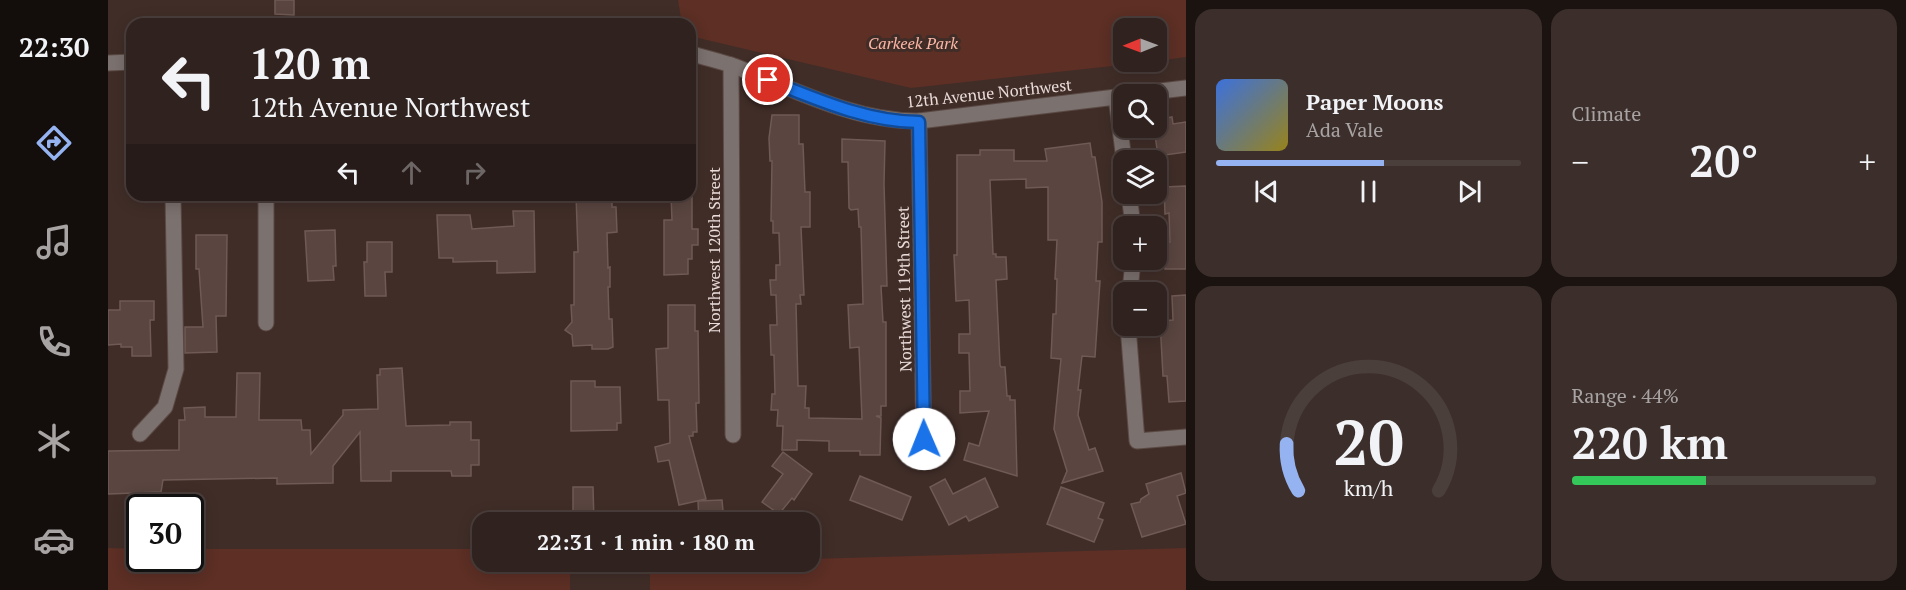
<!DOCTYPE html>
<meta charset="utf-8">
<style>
:root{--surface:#30221e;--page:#3c2f2b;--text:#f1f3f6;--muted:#a8a4a4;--line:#4b3f3c;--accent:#95b2f1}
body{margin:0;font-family:"PT Serif",serif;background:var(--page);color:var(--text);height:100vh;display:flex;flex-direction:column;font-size:22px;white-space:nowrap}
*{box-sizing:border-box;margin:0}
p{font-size:20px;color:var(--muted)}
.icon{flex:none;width:33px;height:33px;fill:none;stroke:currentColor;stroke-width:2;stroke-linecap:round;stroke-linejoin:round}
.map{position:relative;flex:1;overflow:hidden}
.drawer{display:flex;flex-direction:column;gap:9px;padding:9px;background:#1a1310;width:720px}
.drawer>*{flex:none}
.banner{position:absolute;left:18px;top:18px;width:570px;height:183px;border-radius:18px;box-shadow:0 3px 15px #0003,0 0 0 2px var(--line);background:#30221e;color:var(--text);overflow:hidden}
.needle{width:39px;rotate:269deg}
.tools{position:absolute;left:1005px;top:18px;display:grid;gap:12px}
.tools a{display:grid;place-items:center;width:54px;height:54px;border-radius:12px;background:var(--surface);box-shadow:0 3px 15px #0003,0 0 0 2px var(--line);font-size:30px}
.speed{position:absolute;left:18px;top:494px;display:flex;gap:12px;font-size:30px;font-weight:700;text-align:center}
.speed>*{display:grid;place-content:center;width:78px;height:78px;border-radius:50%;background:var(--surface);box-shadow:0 3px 15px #0003,0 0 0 2px var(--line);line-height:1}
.speed .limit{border:3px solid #111;border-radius:9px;background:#fff;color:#111}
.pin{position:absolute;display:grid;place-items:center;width:51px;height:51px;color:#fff;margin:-26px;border:3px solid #fff;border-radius:50%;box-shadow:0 2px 6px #0007}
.me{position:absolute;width:66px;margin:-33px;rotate:359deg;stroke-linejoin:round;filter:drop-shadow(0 0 4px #0008)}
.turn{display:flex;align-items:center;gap:21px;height:126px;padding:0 24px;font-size:27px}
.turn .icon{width:78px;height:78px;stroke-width:2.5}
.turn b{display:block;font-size:42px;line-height:51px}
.lanes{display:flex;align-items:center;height:57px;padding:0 24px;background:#0003;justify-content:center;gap:30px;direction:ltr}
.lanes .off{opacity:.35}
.big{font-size:45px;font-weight:600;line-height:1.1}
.drawer .widget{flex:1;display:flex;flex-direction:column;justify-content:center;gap:9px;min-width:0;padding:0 21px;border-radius:18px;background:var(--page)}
.drawer .dial{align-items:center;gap:0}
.dial svg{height:156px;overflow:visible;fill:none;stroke:var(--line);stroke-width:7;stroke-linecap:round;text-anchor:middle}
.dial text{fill:var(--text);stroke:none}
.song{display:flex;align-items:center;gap:18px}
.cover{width:72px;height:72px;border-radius:9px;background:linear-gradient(135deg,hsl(220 70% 55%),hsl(50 70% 35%))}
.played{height:6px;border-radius:3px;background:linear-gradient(90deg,var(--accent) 55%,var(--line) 55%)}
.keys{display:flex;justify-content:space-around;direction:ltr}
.heat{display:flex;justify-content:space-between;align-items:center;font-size:33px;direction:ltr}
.charge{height:9px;border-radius:4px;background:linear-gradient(90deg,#34c759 44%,var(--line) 0)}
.drawer .tiles{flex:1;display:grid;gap:9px;grid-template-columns:repeat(2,1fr)}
.trip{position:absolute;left:364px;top:512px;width:348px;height:60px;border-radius:18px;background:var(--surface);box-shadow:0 3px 15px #0003,0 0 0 2px var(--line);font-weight:600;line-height:60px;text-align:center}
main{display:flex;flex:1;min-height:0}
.menu{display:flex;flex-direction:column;width:108px;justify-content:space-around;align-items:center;background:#130e0c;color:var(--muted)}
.menu .icon{width:42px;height:42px}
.menu .current{color:var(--accent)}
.menu b{font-size:27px;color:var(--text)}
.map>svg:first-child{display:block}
</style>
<main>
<nav class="menu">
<b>22:30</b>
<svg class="icon current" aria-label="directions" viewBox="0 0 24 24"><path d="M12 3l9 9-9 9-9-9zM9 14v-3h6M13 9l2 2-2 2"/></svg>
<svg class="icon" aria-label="music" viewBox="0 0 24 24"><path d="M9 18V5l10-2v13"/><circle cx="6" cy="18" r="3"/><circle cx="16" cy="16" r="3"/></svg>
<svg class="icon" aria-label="phone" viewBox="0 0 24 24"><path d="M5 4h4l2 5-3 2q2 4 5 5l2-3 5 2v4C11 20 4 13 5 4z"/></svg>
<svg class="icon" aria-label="climate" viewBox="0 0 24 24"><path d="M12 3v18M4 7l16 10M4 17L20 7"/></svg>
<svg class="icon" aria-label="car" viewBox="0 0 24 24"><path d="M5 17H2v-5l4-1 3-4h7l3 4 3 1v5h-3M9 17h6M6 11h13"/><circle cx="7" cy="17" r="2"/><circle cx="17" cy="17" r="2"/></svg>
</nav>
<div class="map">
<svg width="1078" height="590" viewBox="0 0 1078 590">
<rect width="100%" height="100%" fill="#402d28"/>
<g fill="#5d2f25">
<polygon points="570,0 1078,0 1078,57 1049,61 1048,28 1016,28 1016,62 1041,62 803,88 582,36 582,24 574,24"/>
<polygon points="0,548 31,549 32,558 82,558 83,549 375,549 375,561 462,561 462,590 0,590"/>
<polygon points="1078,548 1078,590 542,590 542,563 702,561 702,559"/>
</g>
<g fill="#5a4540" stroke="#705a55" stroke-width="1.5">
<polygon points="167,0 186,0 186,15 167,14"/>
<polygon points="664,115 691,115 691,144 695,144 697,192 702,192 702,227 693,227 696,295 692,295 693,304 688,304 690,386 698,386 697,408 701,408 701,418 754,419 751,347 742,348 740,305 755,304 753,227 751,227 750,209 743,210 741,208 740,162 734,162 734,139 777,141 776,184 779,286 773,286 775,322 778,322 778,406 773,406 773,416 768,416 773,418 772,455 752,455 752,451 721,451 721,441 689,440 689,450 674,450 675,426 669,426 670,410 663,410 664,394 667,394 666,355 663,355 662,325 669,325 668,295 663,295 662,280 668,280 668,265 672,265 671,233 665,233 665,221 663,221 664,161 662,161 661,138"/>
<polygon points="1064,117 1065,124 1078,122 1078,152 1050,156 1046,128 1048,128 1048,120"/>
<polygon points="982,143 984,157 987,157 994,202 994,242 990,242 988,281 992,281 987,357 974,356 970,390 973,390 970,415 981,450 987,448 995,471 954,483 959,471 946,429 953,359 943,358 945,314 948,314 949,279 947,279 949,240 940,240 940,187 918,188 918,179 882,180 885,254 888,254 888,257 898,257 899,279 888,280 892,365 893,367 897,367 899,396 902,396 902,400 907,400 909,476 856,460 861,443 871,446 881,411 852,413 852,391 862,391 861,353 851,353 851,334 862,334 861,300 848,301 846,255 849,255 849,155 872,155 872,150 906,150 906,161 939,161 937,149"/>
<polygon points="1078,186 1078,269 1057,269 1057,242 1062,242 1061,213 1057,214 1056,187"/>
<polygon points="468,195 504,195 504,207 508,207 509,232 499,233 500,268 502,267 502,287 500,287 501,319 504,319 505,347 500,349 484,349 484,345 465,346 464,335 457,330 464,322 463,305 466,305 466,252 470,252"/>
<polygon points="563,195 584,195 584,229 590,229 590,245 584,245 584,259 580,259 580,274 556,275 556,220 564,220"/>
<polygon points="405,211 426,211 427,272 389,273 389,261 345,262 345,258 331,258 329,215 362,215 364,229 406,226"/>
<polygon points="227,230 228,266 225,266 226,280 200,281 197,231"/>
<polygon points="88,235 119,235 118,316 108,316 109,352 77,353 77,327 95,327 91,269 88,269"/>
<polygon points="259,242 284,242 284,272 277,272 278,296 257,296 256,262 259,262"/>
<polygon points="1078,295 1078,401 1061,402 1059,376 1055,376 1052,321 1065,320 1064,296"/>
<polygon points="12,301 46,301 46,320 42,320 43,356 24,356 24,347 13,347 13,344 0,345 0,310 12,310"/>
<polygon points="560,305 587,305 587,331 590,331 591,403 588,403 589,432 585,432 585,436 581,436 598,499 571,505 561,460 550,462 547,447 562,443 561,400 550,400 548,349 560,348"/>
<polygon points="294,368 298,426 342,425 342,422 363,422 363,440 371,440 371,465 363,465 363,476 344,476 343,471 283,471 283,481 253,481 252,432 225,466 225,483 169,484 169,478 55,480 53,492 0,494 0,451 71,450 71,420 77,420 76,408 97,407 97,417 128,417 129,373 152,373 151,420 193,420 194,430 202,430 203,454 235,415 235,410 270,409 269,375 272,375 272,369"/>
<polygon points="463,381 487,381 487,387 512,387 513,423 509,423 509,430 463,431"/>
<polygon points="675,452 704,474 686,500 684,498 671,514 654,502 675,474 664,466"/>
<polygon points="1073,473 1078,493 1069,496 1078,524 1034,537 1023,504 1032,502 1033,499 1041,494 1038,484"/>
<polygon points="752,476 803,497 794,520 742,500"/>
<polygon points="877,478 890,507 861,521 858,516 841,525 822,487 837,479 845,494"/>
<polygon points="465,487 485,487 486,522 465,522"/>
<polygon points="953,487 996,503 990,518 995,520 986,542 939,524"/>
<polygon points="614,500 616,522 591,522 590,501"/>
</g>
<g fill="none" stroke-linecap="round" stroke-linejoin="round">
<g stroke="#5b4944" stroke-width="17">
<g id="minor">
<path d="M 582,53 C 597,58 612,61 626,66 C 685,89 747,122 811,121 L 1016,96"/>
<polyline points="0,63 24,62"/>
<polyline points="623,65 625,435"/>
<polyline points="1027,94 1078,88"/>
<polyline points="1008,97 1016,160"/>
<polyline points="811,121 816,455"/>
<polyline points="1021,194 1025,226"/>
<polyline points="158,195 158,323"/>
<polyline points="1022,292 1025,260"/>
<polyline points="1020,326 1029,441 1078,437"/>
<polyline points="32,434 57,407 68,369 65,195"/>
</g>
</g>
<use href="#minor" stroke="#7b716e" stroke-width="15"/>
</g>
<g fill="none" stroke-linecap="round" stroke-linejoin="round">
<g stroke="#114b97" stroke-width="15">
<path id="route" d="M 660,80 C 708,99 759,122 811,122 L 816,439"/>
</g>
<use href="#route" stroke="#1a73e8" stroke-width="10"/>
</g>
<g text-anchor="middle" stroke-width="6" stroke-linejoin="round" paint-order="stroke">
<g font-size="16" font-style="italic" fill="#fbb7a6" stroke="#402d28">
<text x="805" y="49">Carkeek Park</text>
</g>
<g font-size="16" fill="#e9dcd9" stroke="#402d28">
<text transform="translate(881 93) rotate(-6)" y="6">12th Avenue Northwest</text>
<text transform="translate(606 250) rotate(-90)" y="6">Northwest 120th Street</text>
<text transform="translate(796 289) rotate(-91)" y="6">Northwest 119th Street</text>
</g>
</g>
</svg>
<div class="tools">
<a><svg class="needle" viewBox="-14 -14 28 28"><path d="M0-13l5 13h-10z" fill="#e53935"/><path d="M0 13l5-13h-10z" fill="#a8a4a4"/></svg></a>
<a><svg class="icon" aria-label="search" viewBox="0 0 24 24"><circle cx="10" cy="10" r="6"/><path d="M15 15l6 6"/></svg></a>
<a><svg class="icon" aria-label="layers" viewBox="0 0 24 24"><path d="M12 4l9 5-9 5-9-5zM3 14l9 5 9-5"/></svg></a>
<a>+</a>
<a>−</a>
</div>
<div class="speed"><div class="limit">30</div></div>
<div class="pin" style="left:660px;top:80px;background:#d93025"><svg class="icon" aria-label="arrive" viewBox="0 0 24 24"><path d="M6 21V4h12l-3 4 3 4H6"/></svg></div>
<svg class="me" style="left:816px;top:439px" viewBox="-20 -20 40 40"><circle r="19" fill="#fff"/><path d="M0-13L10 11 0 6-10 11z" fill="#1a73e8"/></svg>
<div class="trip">22:31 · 1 min · 180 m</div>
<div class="banner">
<div class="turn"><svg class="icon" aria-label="left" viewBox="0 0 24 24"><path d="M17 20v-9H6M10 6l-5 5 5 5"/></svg><div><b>120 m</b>12th Avenue Northwest</div></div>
<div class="lanes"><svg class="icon" aria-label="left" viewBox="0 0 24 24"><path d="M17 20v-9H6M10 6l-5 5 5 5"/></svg><svg class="icon off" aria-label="ahead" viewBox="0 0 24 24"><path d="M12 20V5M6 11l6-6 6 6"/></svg><svg class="icon off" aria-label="right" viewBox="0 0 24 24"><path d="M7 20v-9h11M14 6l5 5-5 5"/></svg></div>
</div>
</div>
<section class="drawer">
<div class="tiles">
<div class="widget">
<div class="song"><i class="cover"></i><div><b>Paper Moons</b><p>Ada Vale</p></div></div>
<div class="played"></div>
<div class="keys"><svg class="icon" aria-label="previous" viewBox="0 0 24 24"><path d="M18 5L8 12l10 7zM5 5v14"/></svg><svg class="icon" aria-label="pause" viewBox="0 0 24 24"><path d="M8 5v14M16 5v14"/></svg><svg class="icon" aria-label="next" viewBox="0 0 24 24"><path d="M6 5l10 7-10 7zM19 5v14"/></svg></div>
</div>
<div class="widget"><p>Climate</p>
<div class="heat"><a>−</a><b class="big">20°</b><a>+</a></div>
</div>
<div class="widget dial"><svg viewBox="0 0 100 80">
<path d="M14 69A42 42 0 1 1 86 69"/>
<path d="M14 69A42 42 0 0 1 8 45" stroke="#95b2f1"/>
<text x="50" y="56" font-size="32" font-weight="700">20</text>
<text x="50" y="72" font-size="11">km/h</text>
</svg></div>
<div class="widget"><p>Range · 44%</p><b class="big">220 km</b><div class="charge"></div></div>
</div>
</section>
</main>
